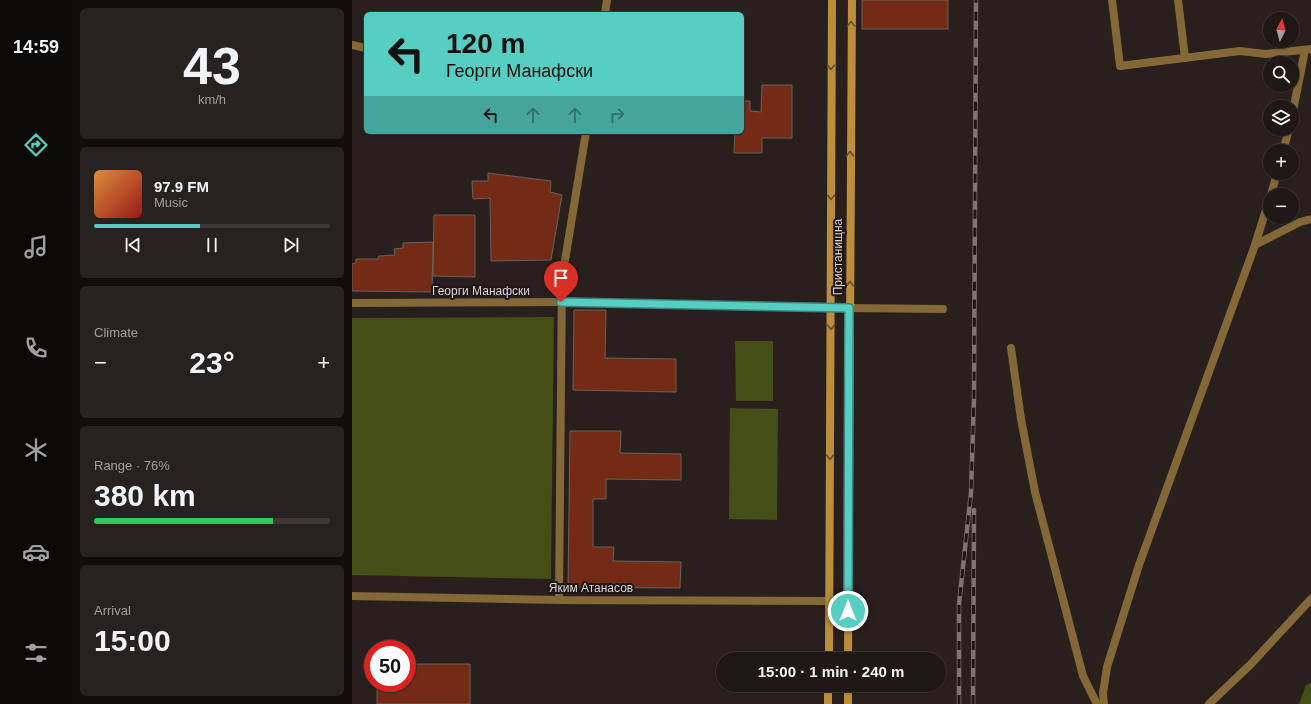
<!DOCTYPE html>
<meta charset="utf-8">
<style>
:root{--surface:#1f1816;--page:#27211f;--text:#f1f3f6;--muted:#a1a0a1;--line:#3c3735;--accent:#57cec2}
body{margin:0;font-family:Helvetica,sans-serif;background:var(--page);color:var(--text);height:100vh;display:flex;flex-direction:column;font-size:15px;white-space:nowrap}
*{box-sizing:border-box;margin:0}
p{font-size:13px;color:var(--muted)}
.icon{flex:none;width:22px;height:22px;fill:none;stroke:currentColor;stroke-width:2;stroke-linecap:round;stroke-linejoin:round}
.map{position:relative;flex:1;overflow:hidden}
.details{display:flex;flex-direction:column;gap:8px;padding:8px;background:#110d0c;width:280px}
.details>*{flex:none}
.top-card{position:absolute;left:12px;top:12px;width:380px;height:122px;border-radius:6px;box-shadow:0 1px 3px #0004,0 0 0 1px var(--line);background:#57cec2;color:#111;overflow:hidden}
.needle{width:26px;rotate:6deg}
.fabs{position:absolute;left:911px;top:12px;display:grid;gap:8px}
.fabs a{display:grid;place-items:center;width:36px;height:36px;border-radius:50%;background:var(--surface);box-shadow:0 1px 3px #0004,0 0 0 1px var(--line);font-size:20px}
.speed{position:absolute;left:12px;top:640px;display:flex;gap:8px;font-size:20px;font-weight:700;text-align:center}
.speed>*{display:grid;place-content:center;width:52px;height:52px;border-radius:50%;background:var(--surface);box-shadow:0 1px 3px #0004,0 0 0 1px var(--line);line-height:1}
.speed .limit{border:6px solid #d22;background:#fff;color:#111}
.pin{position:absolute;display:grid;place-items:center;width:34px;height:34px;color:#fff;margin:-41px -17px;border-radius:50% 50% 50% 0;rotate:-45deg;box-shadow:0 0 4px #0007}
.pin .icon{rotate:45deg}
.me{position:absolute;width:44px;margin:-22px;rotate:0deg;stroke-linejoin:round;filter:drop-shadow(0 0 3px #0008)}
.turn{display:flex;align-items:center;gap:14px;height:84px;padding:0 16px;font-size:18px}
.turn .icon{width:52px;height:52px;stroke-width:2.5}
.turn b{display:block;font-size:28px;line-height:34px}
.lanes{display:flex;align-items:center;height:38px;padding:0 16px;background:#0003;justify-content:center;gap:20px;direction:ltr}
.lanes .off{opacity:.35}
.big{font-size:30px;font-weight:800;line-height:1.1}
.details .card{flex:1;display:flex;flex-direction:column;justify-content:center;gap:6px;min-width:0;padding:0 14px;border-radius:6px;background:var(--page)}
.details .dial{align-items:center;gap:0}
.dial b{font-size:52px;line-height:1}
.song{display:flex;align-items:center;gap:12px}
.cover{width:48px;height:48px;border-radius:6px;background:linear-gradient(135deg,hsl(30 70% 55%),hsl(0 70% 35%))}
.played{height:4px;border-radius:2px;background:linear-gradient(90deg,var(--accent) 45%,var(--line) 45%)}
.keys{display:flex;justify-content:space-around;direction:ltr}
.heat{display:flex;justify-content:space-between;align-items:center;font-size:22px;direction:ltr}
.charge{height:6px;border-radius:3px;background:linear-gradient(90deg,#34c759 76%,var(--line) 0)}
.trip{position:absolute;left:364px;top:652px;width:230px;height:40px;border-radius:20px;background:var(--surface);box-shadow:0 1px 3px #0004,0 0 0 1px var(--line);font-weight:800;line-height:40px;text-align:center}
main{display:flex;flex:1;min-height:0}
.tabs{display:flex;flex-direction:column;width:72px;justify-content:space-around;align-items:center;background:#0c0a09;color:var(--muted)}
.tabs .icon{width:28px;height:28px}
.tabs .selected{color:var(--accent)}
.tabs b{font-size:18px;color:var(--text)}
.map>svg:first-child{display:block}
</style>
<main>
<nav class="tabs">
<b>14:59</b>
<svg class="icon selected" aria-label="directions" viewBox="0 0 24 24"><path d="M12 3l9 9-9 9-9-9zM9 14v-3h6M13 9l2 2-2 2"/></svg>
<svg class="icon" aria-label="music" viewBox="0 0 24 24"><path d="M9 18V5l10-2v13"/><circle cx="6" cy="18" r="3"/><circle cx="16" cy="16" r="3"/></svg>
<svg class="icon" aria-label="phone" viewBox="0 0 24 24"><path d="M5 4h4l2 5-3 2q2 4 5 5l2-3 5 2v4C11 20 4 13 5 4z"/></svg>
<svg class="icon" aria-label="climate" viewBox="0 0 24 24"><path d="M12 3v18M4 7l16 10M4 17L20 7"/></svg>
<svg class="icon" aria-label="car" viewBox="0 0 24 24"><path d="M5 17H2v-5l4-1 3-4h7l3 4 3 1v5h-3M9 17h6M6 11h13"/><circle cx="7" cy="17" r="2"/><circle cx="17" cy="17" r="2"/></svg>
<svg class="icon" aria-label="filters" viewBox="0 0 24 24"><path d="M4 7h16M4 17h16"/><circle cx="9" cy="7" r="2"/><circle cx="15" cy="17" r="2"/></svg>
</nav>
<section class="details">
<div class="card dial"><b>43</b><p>km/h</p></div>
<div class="card">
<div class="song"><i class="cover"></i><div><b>97.9 FM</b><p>Music</p></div></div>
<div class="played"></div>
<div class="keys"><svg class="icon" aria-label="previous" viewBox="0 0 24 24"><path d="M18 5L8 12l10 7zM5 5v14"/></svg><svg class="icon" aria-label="pause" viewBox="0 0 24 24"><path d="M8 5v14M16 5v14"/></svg><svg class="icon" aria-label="next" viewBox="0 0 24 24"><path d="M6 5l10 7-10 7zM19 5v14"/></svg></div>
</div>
<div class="card"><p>Climate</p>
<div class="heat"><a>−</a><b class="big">23°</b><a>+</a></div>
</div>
<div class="card"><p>Range · 76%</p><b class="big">380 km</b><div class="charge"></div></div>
<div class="card"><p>Arrival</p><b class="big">15:00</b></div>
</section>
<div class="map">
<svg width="959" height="704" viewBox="0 0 959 704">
<rect width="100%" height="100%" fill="#29201d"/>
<g fill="#454e16">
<polygon points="202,317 199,579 0,575 0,318"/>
<polygon points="383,341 421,341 421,401 384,401"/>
<polygon points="378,408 426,409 425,520 377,519"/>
<polygon points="959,683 959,704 947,704 954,685"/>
</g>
<g fill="#732b16" stroke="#6b615d">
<rect x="510" y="0" width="86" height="29"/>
<polygon points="410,85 440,85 440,138 410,138 410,153 382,153 383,132 390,132 390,101 398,101 398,111 409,112"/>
<polygon points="136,173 199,181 198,192 210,195 199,260 139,261 138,198 121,199 120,181 136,181"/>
<polygon points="82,215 123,215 123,277 81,276"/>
<polygon points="81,242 80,292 0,291 0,264 4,263 4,259 26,259 27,256 43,255 42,249 51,248 51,243"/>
<polygon points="222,310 254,310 253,358 324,359 324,392 221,390"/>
<polygon points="218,431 269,431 268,453 329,454 329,480 254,479 254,499 241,499 241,547 262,547 261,561 329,562 328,588 216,587"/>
<polygon points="55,664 118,664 118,704 25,704 25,683 55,683"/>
</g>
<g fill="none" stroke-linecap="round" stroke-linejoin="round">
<g stroke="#846838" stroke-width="8">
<polyline points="760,0 768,66 888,51 914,54 959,49"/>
<polyline points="826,0 833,58"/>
<polyline points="903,245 948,222 959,219"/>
<polyline points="497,308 591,309"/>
<polyline points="659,348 669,419 683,492 731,676 745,704"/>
<polyline points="857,704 899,664 959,599"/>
</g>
<g stroke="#846838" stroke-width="8">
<polyline points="0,303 209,302"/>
<polyline points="0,596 207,600"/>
</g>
<g stroke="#846838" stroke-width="8">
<polyline points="253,14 255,0"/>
<polyline points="0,45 14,48"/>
<polyline points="940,116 953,50"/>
<polyline points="234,132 210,279 207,600 477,601"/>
<polyline points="931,151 937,129"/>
<polyline points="919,195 925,173"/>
<polyline points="209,302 497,308"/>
<polyline points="752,704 751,693 755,667 787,565 903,245 918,197"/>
</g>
<g stroke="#bc8e3c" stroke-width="8">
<polyline points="477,659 480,0"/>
<polyline points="496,659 500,0"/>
<polyline points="476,704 476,685"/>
<polyline points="496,704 496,685"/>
</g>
<g stroke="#7c7572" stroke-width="4.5">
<g id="rail">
<polyline points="607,704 607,604 619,493 622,398 624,0"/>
<polyline points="621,704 622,510"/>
</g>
</g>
<use href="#rail" stroke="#1f1714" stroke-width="3" stroke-dasharray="9" stroke-linecap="butt"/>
</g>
<defs><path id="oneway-chevron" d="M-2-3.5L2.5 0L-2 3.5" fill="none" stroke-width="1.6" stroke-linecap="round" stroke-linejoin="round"/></defs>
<g stroke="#664d26">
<use href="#oneway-chevron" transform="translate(499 24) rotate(-90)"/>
<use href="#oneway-chevron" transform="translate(479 67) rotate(90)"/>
<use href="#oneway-chevron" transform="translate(498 154) rotate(-90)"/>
<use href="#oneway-chevron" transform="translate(479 197) rotate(90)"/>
<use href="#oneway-chevron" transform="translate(498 284) rotate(-90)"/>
<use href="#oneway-chevron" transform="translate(479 327) rotate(90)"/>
<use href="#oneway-chevron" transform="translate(478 457) rotate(90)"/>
</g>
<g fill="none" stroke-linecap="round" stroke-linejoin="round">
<g stroke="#39867e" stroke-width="10">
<polyline id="route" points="209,302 497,308 496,611"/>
</g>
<use href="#route" stroke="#57cec2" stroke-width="7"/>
</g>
<g text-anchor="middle" stroke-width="4" stroke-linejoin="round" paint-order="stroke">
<g font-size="12" fill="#dad4d2" stroke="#1f1714">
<text transform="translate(486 257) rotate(-90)" y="4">Пристанищна</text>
<text x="129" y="295">Георги Манафски</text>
<text x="239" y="592">Яким Атанасов</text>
</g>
</g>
</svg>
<div class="fabs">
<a><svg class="needle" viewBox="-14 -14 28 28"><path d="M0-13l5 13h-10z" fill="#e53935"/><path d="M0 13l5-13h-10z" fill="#a1a0a1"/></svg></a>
<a><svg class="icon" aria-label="search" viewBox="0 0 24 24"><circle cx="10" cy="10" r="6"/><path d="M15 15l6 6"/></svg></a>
<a><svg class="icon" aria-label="layers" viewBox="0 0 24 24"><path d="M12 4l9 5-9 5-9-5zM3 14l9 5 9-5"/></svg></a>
<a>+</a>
<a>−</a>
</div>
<div class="speed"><div class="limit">50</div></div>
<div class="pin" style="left:209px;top:302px;background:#d93025"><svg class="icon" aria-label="arrive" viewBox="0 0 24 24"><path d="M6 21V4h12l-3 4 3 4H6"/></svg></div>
<svg class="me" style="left:496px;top:611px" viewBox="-20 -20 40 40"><circle r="17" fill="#57cec2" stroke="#fff" stroke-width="3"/><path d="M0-11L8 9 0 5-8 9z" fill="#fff"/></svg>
<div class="trip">15:00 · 1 min · 240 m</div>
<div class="top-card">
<div class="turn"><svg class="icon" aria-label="left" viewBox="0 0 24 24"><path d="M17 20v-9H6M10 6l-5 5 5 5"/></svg><div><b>120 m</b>Георги Манафски</div></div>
<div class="lanes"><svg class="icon" aria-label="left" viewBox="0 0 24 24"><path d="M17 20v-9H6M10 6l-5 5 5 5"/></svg><svg class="icon off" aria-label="ahead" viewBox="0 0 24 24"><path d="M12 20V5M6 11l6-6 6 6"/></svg><svg class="icon off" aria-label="ahead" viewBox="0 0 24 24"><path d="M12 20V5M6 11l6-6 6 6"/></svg><svg class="icon off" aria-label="right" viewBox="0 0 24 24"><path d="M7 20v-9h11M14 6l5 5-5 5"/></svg></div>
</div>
</div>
</main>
